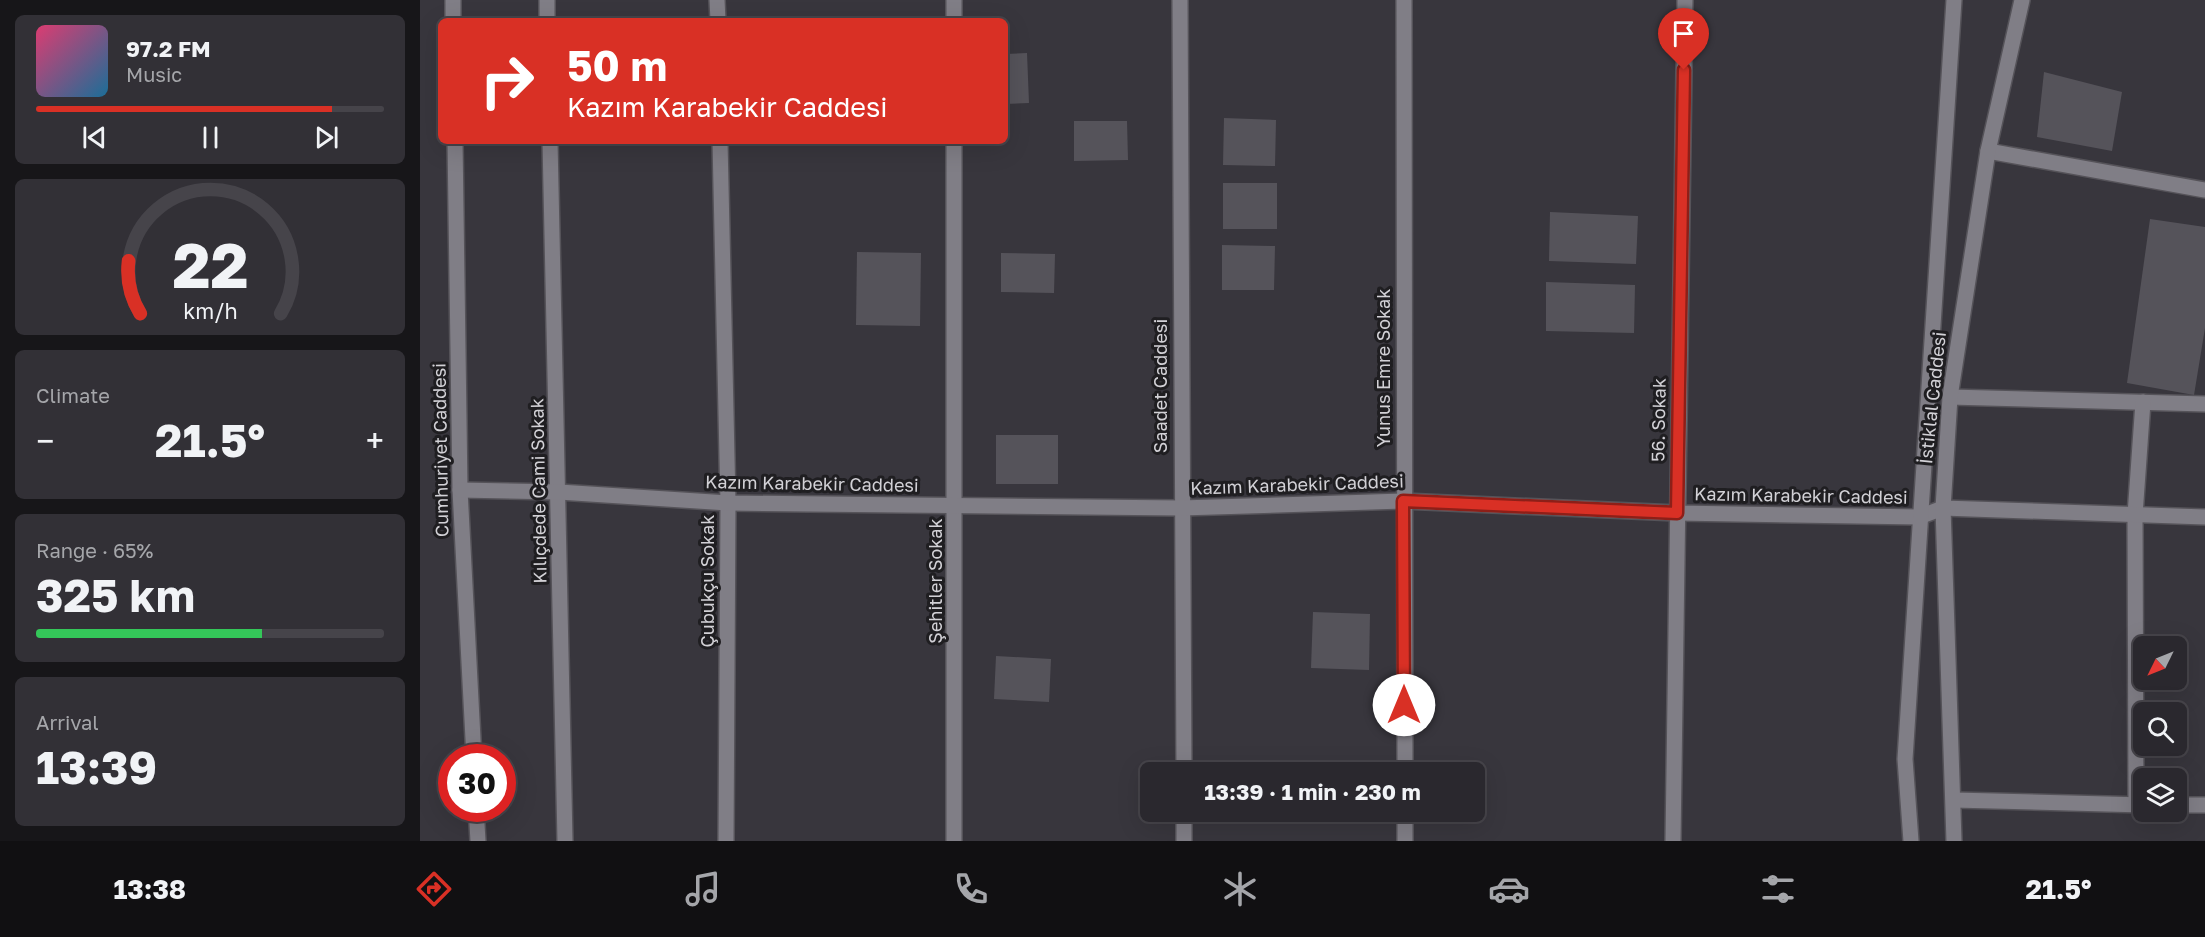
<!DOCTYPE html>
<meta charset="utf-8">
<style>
:root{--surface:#2a282e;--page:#323036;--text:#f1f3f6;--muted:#a5a6aa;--line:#46444a;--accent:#d93025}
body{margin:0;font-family:"Golos Text",sans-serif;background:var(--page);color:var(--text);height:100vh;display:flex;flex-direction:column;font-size:22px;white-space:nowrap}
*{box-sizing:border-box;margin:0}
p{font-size:20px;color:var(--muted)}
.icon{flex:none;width:33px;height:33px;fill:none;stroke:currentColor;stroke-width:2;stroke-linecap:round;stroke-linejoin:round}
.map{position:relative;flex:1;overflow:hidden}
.panel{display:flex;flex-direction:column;gap:15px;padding:15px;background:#171619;width:420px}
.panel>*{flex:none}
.top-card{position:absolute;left:18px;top:18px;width:570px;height:126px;border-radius:9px;box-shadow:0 6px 24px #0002,0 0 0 2px var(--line);background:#d93025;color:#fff;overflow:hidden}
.needle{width:39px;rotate:227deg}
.buttons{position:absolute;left:1713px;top:636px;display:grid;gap:12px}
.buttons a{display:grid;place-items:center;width:54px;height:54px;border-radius:9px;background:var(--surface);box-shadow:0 6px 24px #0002,0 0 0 2px var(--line);font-size:30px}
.speed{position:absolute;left:18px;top:744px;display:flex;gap:12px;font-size:30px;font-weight:700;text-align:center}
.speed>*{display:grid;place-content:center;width:78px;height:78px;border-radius:50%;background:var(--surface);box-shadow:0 6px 24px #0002,0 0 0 2px var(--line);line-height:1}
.speed .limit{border:9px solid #d22;background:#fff;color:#111}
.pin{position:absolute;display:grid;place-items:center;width:51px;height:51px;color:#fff;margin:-62px -26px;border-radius:50% 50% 50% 0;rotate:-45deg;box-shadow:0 0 6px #0007}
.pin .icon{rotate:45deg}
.me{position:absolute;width:66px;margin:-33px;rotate:0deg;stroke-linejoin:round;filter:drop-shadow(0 0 4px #0008)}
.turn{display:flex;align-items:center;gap:21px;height:126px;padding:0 30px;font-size:27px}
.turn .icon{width:78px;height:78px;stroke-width:2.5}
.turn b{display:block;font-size:42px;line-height:51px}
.big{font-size:45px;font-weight:700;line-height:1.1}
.panel .widget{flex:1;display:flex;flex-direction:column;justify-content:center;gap:9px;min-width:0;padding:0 21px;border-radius:9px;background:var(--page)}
.panel .dial{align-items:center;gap:0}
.dial svg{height:156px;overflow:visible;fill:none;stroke:var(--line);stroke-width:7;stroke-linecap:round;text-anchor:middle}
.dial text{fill:var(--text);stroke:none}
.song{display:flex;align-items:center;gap:18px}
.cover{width:72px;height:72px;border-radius:9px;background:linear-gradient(135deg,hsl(340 70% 55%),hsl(200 70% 35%))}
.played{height:6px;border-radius:3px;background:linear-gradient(90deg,var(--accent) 85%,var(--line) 85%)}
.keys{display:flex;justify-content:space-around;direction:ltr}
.heat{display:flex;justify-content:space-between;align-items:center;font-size:33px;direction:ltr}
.charge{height:9px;border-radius:4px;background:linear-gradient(90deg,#34c759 65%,var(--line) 0)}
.trip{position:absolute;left:720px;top:762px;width:345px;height:60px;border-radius:9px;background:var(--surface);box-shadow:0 6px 24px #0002,0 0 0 2px var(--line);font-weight:700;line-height:60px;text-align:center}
.tab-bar{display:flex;height:96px;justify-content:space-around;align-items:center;background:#111012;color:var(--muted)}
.tab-bar .icon{width:42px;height:42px}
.tab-bar .selected{color:var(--accent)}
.tab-bar b{font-size:27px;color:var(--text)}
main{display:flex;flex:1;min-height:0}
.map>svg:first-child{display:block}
</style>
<main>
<section class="panel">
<div class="widget">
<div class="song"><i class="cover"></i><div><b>97.2 FM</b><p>Music</p></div></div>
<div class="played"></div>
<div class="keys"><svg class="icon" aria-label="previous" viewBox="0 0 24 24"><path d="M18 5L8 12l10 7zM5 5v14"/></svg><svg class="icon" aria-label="pause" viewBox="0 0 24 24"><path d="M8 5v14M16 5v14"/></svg><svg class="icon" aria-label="next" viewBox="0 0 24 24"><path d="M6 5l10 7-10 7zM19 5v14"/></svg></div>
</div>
<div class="widget dial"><svg viewBox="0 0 100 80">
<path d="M14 69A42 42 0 1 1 86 69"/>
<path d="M14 69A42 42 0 0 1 8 42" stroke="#d93025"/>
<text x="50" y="56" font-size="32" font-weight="700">22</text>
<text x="50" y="72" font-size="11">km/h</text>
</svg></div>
<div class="widget"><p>Climate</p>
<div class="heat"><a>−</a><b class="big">21.5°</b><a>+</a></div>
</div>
<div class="widget"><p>Range · 65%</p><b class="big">325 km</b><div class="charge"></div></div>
<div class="widget"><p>Arrival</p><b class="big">13:39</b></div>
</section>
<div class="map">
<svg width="1785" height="841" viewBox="0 0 1785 841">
<rect width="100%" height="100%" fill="#38363d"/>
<g fill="#55535a">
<polygon points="607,53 609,103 585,104 585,54"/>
<polygon points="1624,72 1702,92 1692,151 1617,137"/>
<polygon points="804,118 856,120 855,166 803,165"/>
<polygon points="654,121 707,121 708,160 654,161"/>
<rect x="803" y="183" width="54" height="46"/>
<polygon points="1130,212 1218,216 1216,264 1129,261"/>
<polygon points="1730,219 1785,227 1785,328 1774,395 1707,383"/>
<polygon points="802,245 855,246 854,290 802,290"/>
<polygon points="437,252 501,253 500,326 436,325"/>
<polygon points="581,253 635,254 634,293 581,292"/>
<polygon points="1126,282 1215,285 1214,333 1126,331"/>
<rect x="576" y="435" width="62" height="49"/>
<polygon points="893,612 950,614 949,670 891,668"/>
<polygon points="576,656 631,659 629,702 574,699"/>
</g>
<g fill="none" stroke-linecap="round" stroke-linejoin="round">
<g stroke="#555359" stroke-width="18">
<g id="minor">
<polyline points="127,0 127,21"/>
<polyline points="297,0 298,21"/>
<polyline points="534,0 534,21"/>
<polyline points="984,0 985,772"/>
<polyline points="130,141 145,841"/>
<polyline points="300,141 308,503 306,841"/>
<polyline points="1568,151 1785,190"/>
<polyline points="1530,397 1785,404"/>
<polyline points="1534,800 1724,805"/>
<polyline points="1716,805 1715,515 1723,402"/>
<polyline points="1756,805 1785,805"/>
<polyline points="985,812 985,841"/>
<polyline points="534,841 534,141"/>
<polyline points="1253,841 1265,0"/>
</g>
</g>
<g stroke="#555359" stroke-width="18">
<g id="secondary">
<polyline points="33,0 33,21"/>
<polyline points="760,0 764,772"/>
<polyline points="35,141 40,490 54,758"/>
<polyline points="40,490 139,492 308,503 761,508 983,501 1257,513 1499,517 1523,508 1785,517"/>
<polyline points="56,808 58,841"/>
<polyline points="764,812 764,841"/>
<polyline points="1491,841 1485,759 1534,0"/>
<polyline points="1534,841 1523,508 1530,397 1568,151 1602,0"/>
</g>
</g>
<use href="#minor" stroke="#807e86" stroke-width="15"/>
<use href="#secondary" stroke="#807e86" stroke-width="15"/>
</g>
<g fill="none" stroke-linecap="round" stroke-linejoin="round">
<g stroke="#8d1f18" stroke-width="15">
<polyline id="route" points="984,705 983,501 1257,513 1264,70"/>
</g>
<use href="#route" stroke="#d93025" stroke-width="10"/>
</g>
<g text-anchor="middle" stroke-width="6" stroke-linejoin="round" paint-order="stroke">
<g font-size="18" fill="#d2d1d6" stroke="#1f1e21">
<text transform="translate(964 368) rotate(-90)" y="6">Yunus Emre Sokak</text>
<text transform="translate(741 386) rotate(-90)" y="6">Saadet Caddesi</text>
<text transform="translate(1513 398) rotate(-84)" y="6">İstiklal Caddesi</text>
<text transform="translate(1239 420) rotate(-89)" y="6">56. Sokak</text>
<text transform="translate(21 450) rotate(-91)" y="6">Cumhuriyet Caddesi</text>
<text transform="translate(392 484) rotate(1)" y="6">Kazım Karabekir Caddesi</text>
<text transform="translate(877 485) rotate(-2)" y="6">Kazım Karabekir Caddesi</text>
<text transform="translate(119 491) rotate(-91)" y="6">Kılıçdede Cami Sokak</text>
<text transform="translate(1381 496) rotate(1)" y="6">Kazım Karabekir Caddesi</text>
<text transform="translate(288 581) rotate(-90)" y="6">Çubukçu Sokak</text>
<text transform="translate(516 581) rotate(-90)" y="6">Şehitler Sokak</text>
</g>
</g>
</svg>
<div class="buttons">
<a><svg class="needle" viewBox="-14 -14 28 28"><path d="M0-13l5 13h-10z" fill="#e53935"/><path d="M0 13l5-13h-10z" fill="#a5a6aa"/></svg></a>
<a><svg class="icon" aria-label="search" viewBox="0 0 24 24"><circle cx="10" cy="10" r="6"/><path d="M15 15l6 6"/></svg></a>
<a><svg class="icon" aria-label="layers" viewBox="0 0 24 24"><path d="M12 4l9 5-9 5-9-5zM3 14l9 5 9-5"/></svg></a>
</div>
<div class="speed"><div class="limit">30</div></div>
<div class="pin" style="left:1264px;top:70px;background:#d93025"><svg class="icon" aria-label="arrive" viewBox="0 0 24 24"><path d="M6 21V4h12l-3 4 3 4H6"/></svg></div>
<svg class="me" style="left:984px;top:705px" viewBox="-20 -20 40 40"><circle r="19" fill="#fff"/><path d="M0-13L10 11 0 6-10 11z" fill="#d93025"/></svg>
<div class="trip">13:39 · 1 min · 230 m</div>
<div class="top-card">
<div class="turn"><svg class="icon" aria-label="right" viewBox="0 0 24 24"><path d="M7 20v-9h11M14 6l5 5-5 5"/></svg><div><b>50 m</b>Kazım Karabekir Caddesi</div></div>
</div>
</div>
</main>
<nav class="tab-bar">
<b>13:38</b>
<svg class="icon selected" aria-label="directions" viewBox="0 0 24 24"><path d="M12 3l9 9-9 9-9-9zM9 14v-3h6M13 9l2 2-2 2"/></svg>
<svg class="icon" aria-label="music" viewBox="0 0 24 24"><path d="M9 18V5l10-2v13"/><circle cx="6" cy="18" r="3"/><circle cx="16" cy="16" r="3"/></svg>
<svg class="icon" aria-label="phone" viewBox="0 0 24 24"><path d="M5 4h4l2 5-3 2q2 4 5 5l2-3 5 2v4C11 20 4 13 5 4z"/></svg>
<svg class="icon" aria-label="climate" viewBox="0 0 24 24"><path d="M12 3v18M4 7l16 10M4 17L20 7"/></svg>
<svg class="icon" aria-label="car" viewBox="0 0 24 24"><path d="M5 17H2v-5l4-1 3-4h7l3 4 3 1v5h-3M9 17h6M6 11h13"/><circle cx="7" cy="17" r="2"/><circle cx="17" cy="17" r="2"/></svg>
<svg class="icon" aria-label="filters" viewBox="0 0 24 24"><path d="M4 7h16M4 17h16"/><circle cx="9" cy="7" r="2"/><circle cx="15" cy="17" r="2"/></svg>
<b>21.5°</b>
</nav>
